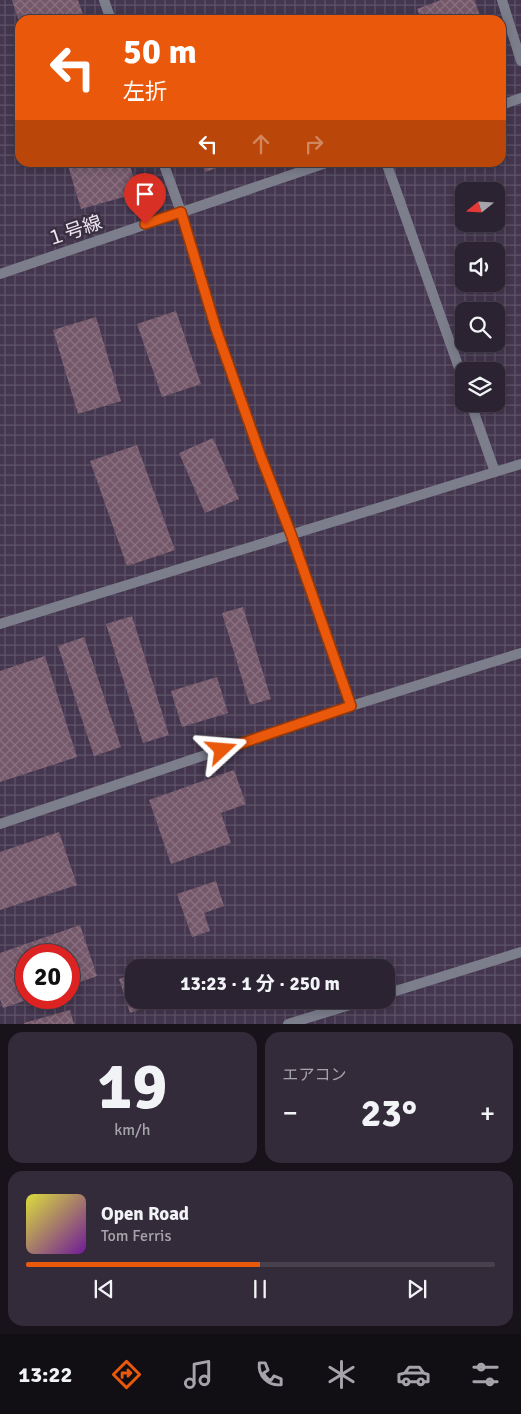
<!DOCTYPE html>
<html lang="ja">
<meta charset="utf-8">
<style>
:root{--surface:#2b2331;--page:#332b39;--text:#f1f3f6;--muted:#a6a4ab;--line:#47404d;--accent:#ea580c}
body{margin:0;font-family:Signika,"Noto Sans JP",sans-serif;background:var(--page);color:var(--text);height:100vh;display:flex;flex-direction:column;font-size:19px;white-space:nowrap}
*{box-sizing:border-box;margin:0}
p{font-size:16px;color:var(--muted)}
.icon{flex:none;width:28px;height:28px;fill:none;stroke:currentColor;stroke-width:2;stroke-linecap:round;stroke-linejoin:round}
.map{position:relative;height:1024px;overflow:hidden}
.side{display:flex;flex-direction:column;gap:8px;padding:8px;background:#18131b;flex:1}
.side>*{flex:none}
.top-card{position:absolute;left:15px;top:15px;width:491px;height:152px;border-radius:15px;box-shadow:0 2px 12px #0003,0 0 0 1px var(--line);background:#ea580c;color:#fff;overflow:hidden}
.needle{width:32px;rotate:252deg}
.tools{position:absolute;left:455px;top:182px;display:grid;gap:10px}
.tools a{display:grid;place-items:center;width:50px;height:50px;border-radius:10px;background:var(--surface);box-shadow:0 2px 12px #0003,0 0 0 1px var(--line);font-size:25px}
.speed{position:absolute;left:15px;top:944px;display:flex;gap:10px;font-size:25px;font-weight:700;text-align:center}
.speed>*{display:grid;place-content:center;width:65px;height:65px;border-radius:50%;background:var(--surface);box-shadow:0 2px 12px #0003,0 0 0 1px var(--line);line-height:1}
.speed .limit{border:8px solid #d22;background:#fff;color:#111}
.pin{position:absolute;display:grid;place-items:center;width:42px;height:42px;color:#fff;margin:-51px -21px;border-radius:50% 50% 50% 0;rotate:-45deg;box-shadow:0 0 5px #0007}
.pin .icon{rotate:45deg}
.me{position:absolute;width:55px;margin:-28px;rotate:71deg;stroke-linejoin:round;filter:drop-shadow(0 0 4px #0008)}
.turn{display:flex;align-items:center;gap:18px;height:105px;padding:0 25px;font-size:22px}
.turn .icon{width:65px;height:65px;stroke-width:2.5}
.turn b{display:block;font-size:35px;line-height:42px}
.lanes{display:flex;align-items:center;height:48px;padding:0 25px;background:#0003;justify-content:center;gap:25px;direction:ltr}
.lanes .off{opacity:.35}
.big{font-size:38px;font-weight:700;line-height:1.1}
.side .widget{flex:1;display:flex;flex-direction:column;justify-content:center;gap:8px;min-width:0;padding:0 18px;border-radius:15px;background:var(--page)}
.side .dial{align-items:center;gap:0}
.dial b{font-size:65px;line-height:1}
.song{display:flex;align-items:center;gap:15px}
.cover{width:60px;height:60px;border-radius:8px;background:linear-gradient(135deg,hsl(60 70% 55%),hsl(280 70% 35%))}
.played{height:5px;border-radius:2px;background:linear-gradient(90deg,var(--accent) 50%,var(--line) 50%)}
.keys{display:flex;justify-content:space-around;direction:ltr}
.heat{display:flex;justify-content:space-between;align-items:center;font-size:28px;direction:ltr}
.side .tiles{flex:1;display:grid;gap:8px;grid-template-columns:1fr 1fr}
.widget:last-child{grid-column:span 2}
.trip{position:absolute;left:125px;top:959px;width:270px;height:50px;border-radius:15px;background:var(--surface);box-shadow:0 2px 12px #0003,0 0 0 1px var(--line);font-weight:700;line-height:50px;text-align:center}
.dock{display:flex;height:80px;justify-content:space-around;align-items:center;background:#110e14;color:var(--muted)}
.dock .icon{width:35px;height:35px}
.dock .active{color:var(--accent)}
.dock b{font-size:22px;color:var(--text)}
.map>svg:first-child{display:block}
</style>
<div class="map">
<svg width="521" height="1024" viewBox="0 0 521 1024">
<defs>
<pattern id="industrial-grid" width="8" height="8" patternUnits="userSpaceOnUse" patternTransform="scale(1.25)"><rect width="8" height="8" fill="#43364e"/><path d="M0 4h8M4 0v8" fill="none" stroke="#5e5368"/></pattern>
<pattern id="building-cross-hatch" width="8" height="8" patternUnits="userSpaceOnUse" patternTransform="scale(1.25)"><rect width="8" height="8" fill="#75596b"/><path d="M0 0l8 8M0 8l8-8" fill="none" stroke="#897181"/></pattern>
</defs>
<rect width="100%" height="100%" fill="#392f41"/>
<path fill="url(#industrial-grid)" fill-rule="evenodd" d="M 0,0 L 521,0 L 521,1024 L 0,1024 ZM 20,20 L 501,20 L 501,162 L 20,162 ZM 464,191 L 496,191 L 496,224 L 464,224 ZM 464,251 L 496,251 L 496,284 L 464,284 ZM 464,311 L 496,311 L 496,344 L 464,344 ZM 464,371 L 496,371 L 496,404 L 464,404 ZM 26,955 L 69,955 L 69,998 L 26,998 ZM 134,968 L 386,968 L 386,1000 L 134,1000 Z"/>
<g fill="url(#building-cross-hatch)">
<polygon points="12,0 78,0 85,20 20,20 20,24"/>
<polygon points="441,0 474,0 482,20 421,20 417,9"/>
<polygon points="67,162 129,162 138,193 81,209"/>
<polygon points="202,162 232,162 232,163 205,172"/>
<polygon points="176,311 201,384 162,397 137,324"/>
<polygon points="96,317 121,401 78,414 53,330"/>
<polygon points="213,438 239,499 205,513 179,453"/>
<polygon points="137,445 175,550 127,566 90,461"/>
<polygon points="243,607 271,699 250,705 222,613"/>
<polygon points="132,616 169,735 143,743 106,624"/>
<polygon points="84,637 121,747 94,756 58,646"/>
<polygon points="45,656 77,757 0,782 0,671"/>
<polygon points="217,677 228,713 182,727 171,691"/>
<polygon points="234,770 246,804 221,813 231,843 171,864 149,800"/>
<polygon points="59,832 77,885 0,910 0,852"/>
<polygon points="216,881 224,906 204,913 210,931 192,937 177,894"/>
<polygon points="80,925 97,976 69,986 69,955 26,955 26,998 33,998 3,1008 0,999 0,953"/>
<polygon points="134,974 134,1000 168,1000 130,1013 119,979"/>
<polygon points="70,1010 74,1024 24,1024 24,1023"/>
</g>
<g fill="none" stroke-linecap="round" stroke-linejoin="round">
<g stroke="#7c7e8c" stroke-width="10">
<polyline points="104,0 111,20"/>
<polyline points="502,0 521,61"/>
<polyline points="501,105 521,98"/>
<polyline points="163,162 181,212 216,329 261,457 291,534 351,706"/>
<polyline points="386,162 464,382"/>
<polyline points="0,274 329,162"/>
<polyline points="471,404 495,472"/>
<polyline points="0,624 521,464"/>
<polyline points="0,824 351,706 521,653"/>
<polyline points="386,994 521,952"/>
<polyline points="288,1024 366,1000"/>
</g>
</g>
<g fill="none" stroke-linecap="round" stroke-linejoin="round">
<g stroke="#983908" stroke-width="12">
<polyline id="route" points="145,224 181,212 216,329 261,457 291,534 351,706 222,750"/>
</g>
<use href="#route" stroke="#ea580c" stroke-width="9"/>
</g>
<g text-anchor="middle" stroke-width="5" stroke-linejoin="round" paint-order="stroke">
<g font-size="19" fill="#ede7f3" stroke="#392f41">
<text transform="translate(74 230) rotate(-19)" y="7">１号線</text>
</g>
</g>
</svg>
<div class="tools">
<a><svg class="needle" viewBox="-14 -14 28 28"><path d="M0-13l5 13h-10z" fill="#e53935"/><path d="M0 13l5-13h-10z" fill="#a6a4ab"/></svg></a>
<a><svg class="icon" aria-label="sound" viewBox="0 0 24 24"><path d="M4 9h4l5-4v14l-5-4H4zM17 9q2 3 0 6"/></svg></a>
<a><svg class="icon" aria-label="search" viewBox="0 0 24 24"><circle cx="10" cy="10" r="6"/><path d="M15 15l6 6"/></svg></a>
<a><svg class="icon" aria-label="layers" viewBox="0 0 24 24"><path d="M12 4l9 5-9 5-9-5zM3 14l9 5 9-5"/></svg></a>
</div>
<div class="speed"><div class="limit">20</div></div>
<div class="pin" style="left:145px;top:224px;background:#d93025"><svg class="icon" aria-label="arrive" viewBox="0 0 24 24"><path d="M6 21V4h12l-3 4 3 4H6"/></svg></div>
<svg class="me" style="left:222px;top:750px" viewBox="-20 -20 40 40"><path d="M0-17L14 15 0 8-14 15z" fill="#ea580c" stroke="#fff" stroke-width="4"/></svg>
<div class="trip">13:23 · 1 分 · 250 m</div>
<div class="top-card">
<div class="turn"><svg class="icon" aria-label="left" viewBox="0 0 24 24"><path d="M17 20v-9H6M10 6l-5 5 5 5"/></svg><div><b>50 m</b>左折</div></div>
<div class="lanes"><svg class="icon" aria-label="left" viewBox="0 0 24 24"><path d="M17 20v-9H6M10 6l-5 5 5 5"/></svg><svg class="icon off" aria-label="ahead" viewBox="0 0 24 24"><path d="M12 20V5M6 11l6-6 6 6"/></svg><svg class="icon off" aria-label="right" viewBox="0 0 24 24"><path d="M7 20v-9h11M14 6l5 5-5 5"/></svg></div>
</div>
</div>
<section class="side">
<div class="tiles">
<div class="widget dial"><b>19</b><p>km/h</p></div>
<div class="widget"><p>エアコン</p>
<div class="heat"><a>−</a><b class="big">23°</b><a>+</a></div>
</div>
<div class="widget">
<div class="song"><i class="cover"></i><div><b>Open Road</b><p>Tom Ferris</p></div></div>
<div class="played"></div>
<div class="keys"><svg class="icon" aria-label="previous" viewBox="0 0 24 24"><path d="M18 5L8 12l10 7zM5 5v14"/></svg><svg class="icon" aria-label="pause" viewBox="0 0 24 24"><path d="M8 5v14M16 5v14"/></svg><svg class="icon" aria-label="next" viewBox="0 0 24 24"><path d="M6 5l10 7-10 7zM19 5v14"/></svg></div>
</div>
</div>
</section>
<nav class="dock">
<b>13:22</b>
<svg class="icon active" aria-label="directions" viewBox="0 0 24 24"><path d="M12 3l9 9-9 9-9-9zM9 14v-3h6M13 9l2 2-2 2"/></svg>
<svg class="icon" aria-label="music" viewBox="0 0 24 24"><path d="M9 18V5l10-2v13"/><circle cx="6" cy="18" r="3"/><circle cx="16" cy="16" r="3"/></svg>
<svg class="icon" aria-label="phone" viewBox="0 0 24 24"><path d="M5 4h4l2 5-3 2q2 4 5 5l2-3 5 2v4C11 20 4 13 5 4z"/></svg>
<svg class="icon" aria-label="climate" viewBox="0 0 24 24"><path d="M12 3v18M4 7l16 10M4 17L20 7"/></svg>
<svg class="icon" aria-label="car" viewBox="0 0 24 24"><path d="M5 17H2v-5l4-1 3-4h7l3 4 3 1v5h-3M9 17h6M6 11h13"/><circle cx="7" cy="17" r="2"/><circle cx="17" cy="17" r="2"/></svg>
<svg class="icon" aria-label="filters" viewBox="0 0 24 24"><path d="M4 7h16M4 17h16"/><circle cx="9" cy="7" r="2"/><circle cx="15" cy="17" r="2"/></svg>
</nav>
